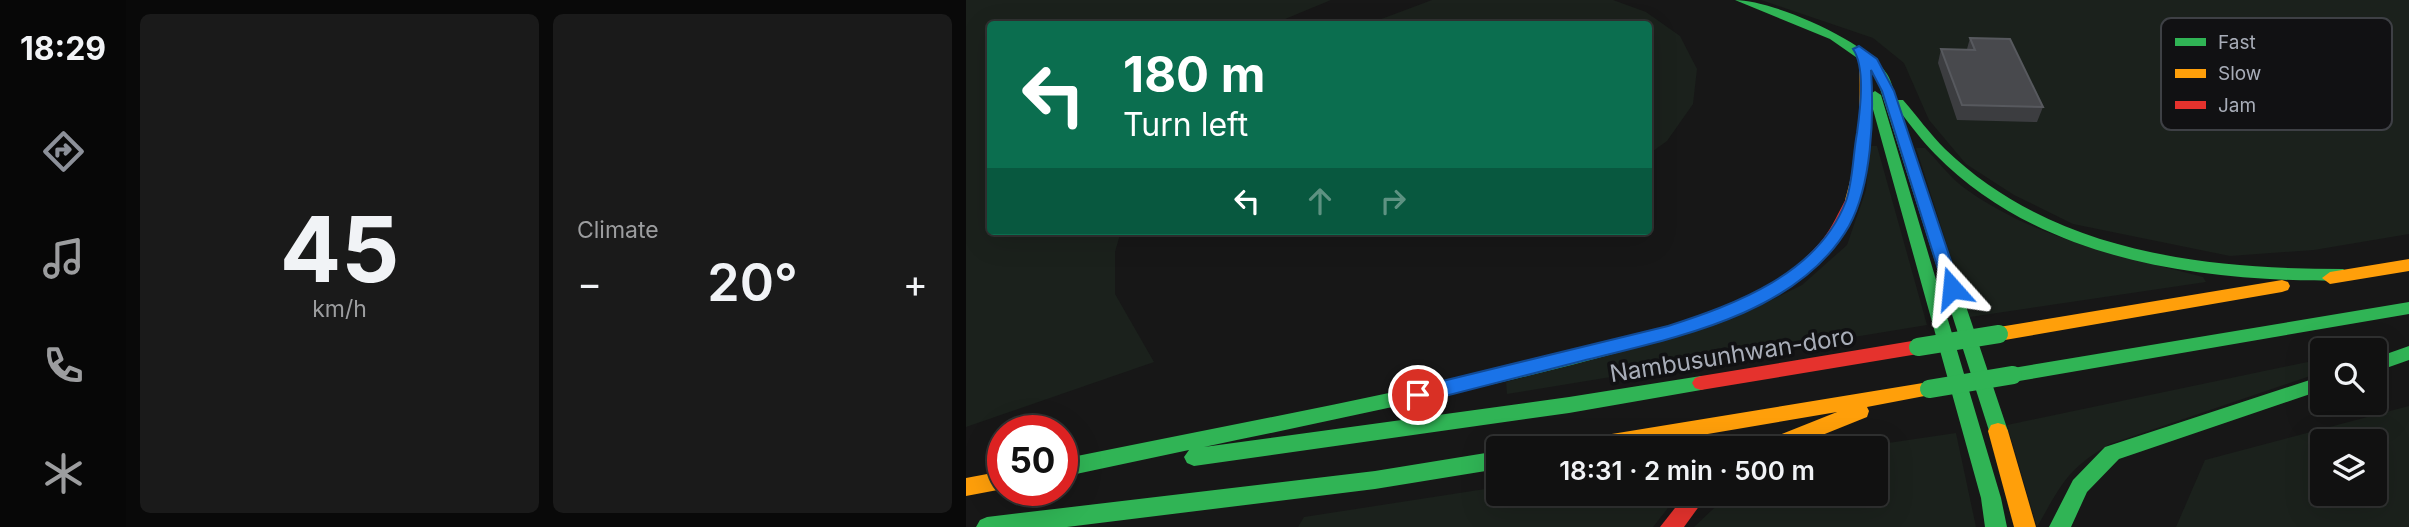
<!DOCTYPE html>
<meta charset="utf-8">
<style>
:root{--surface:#111;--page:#1a1a1a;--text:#f1f3f6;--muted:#9c9d9f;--line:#303131;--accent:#8c9099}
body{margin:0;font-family:Inter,sans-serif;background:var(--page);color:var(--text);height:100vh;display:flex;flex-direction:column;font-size:26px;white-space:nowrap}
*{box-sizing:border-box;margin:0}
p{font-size:23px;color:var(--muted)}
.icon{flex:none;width:38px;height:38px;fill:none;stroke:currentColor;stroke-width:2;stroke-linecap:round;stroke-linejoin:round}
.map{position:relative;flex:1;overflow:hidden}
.drawer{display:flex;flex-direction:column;gap:14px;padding:14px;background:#090909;width:840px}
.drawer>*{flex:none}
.guide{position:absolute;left:21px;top:21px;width:665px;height:214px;border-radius:7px;box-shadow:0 7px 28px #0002,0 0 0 2px var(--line);background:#0b6e4f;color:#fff;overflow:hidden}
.tools{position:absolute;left:1344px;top:338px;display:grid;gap:14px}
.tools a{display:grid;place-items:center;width:77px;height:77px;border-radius:7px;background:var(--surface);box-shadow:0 7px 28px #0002,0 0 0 2px var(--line);font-size:35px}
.speed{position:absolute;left:21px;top:415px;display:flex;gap:14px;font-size:35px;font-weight:700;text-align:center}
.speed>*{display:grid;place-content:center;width:91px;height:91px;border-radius:50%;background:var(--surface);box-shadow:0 7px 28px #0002,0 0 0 2px var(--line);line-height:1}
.speed .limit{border:10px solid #d22;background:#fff;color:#111}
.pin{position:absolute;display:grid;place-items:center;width:60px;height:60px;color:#fff;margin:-30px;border:4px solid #fff;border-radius:50%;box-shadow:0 2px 7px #0007}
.me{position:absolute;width:77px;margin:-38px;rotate:342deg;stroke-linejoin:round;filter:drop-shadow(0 0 5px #0008)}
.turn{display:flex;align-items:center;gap:24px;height:147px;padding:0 21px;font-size:32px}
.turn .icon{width:91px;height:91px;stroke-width:2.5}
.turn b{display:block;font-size:49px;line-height:60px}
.lanes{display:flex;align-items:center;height:66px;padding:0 21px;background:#0003;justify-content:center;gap:35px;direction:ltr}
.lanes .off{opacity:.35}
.big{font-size:52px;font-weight:600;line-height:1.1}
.drawer .tile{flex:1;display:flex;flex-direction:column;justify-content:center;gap:10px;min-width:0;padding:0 24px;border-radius:10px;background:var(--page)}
.drawer .dial{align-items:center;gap:0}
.dial b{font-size:91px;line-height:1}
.heat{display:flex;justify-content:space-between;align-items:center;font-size:38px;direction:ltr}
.drawer .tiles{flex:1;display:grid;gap:14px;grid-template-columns:repeat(2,1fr)}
.trip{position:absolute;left:520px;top:436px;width:402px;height:70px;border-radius:7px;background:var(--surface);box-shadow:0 7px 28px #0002,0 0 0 2px var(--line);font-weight:600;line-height:70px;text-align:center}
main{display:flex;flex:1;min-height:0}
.menu{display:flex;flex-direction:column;width:126px;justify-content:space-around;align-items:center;background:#070707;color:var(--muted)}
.menu .icon{width:49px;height:49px}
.menu .current{color:var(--accent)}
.menu b{font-size:32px;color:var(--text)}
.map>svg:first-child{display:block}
</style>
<main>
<nav class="menu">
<b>18:29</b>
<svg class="icon current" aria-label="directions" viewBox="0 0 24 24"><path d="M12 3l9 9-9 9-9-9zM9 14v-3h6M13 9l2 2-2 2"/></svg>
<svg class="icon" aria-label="music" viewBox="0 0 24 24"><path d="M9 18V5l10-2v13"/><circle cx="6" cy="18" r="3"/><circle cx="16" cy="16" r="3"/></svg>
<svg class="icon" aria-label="phone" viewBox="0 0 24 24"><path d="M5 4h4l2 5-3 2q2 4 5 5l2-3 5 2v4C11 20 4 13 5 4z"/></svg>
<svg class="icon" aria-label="climate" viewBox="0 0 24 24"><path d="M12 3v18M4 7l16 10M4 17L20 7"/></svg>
</nav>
<section class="drawer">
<div class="tiles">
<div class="tile dial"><b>45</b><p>km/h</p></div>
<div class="tile"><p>Climate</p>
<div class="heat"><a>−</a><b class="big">20°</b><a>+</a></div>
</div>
</div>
</section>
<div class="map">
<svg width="1443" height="527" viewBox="0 0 1443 527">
<rect width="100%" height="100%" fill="#171717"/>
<g fill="#1b211c" fill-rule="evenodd">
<polygon points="0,0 365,0 307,24 24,24 24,231 155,231 149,252 149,294 188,362 0,427"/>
<polygon points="466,0 647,0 680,12 714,36 731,69 727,104 701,141 683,154 682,24 402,24"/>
<polygon points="795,0 1443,0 1443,234 1348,250 1264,256 1107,224 1048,195 1000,164 963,120 938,63 907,38"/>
<polygon points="904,146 911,146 961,325 541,394 540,382 766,319 836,285 881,245 900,190"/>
<path d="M 950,148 L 959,148 C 971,160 983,176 997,187 C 1068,239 1154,255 1237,277 L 1240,282 L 1004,317 Z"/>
<path d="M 1356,359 L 1356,372 L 1144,444 C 1101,469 1095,485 1071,527 L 1041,425 Z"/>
<path d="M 1443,406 L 1443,527 L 1210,527 L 1239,460 ZM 1356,441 L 1409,441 L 1409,494 L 1356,494 Z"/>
<polygon points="990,433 1010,527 728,527 763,494 910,494 910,448 888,448"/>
<polygon points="532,487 532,494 713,494 687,527 332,527 338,517"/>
</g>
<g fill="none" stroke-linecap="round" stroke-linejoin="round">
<g fill="#30b455" fill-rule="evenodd">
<path d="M 769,0 C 806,0 902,41 921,74 C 926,82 928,92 930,100 L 937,100 C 951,116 964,134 979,149 C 1086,252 1236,269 1377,269 L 1385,275 L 1377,281 C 1234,281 1075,262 969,154 C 957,142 946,127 935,113 L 1042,431 L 1039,437 L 1032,439 L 1025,437 L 910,76 L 897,62 L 864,39 Z"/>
<polygon points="909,91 915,95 1035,498 1041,527 1019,527 1015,498 903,95"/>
<polygon points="1443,302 1443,314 1047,382 1041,380 1038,375 1041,370 1047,368"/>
<path d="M 745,313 L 751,314 L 753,319 L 751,324 C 583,376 410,411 238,447 L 603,397 L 735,376 L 741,378 L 744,383 L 741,388 L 735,390 L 603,413 L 228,466 L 221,463 L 218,457 L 223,450 L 96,477 L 96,459 C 313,415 533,376 745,313 Z"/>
<polygon points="1443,346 1443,360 1409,372 1409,358"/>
<polygon points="1356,376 1356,390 1153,459 1121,492 1105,527 1083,527 1107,480 1139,447"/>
<polygon points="532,451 532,469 409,489 101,527 10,527 14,520 21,517 409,471"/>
</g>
<g fill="#ff9f0a" fill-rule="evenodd">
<path d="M 899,55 L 905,58 C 908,107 906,153 893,200 L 886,205 L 879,200 C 893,153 895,107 893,58 Z"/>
<polygon points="1443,259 1443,271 1364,284 1356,278 1364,272"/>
<polygon points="1316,280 1322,282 1324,286 1322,290 1316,292 1033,341 1027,339 1024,334 1027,329 1033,327"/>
<polygon points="963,382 969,384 972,389 969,394 901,407 903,411 901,417 824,448 793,448 796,442 871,412 659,448 599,448 602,442 609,440"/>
<polygon points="1032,423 1039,425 1042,431 1070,527 1048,527 1022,431 1025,425"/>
<polygon points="37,471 37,489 0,496 0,478"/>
</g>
<g fill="#e5322d" fill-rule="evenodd">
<path d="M 886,195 L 893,200 C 868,256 827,294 770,316 C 760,320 749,327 739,324 L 737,319 L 739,314 C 783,298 826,277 857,239 C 867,226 873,211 881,197 Z"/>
<polygon points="952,340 958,342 961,347 958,352 952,354 735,390 729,388 726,383 729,378 735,376"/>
<polygon points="720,494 742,494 718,527 694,527"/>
</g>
<g stroke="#30b455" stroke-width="18">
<polyline points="952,347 1033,334"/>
<polyline points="963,389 1047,375"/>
</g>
</g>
<polygon fill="#3c3d40" points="1004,38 1077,107 1071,122 991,120 972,63 975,49 1001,49"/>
<polygon fill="#48494d" stroke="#57595e" stroke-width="2" points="1004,38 1044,39 1077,107 996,105 975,49 1009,50"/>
<path fill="#1a73e8" stroke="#114b97" stroke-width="2" d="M 893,46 L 911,59 L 928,91 L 994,288 L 992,292 L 980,292 L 978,288 L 916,91 L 905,70 C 908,117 906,184 883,226 C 832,315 707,338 616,361 C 562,375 507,389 452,403 L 446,400 L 443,395 L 446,390 L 452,387 L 702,326 C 770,304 852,274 880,201 C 887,181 887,154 891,133 C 894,111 900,68 887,49 Z"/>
<g text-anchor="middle" stroke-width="7" stroke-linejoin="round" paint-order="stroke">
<g font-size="24" fill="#a8adb8" stroke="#111113">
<text transform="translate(766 355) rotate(-9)" y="8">Nambusunhwan-doro</text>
</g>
</g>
<rect x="1195" y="18" width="231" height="112" rx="10" fill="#111113" stroke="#3e4045" stroke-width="2"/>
<rect x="1209" y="38" width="31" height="8" fill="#30b455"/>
<rect x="1209" y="69" width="31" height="9" fill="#ff9f0a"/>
<rect x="1209" y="101" width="31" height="8" fill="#e5322d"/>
<g font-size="19" fill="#a8adb8">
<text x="1252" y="49">Fast</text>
<text x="1252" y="80">Slow</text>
<text x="1252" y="112">Jam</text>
</g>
</svg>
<div class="tools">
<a><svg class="icon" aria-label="search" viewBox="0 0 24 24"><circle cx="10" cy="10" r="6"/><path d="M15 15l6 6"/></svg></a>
<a><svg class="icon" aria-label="layers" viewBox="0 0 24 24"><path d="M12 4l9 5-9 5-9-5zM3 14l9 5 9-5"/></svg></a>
</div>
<div class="speed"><div class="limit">50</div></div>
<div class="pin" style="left:452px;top:395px;background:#d93025"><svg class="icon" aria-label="arrive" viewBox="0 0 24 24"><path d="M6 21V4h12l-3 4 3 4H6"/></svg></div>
<svg class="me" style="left:986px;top:288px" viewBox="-20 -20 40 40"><path d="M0-17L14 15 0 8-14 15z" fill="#1a73e8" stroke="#fff" stroke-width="4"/></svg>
<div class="trip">18:31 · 2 min · 500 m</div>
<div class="guide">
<div class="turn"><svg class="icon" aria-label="left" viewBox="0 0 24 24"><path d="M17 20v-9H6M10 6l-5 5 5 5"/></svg><div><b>180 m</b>Turn left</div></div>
<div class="lanes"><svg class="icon" aria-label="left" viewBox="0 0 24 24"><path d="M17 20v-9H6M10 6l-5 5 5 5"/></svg><svg class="icon off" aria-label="ahead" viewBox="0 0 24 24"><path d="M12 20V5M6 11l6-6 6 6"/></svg><svg class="icon off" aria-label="right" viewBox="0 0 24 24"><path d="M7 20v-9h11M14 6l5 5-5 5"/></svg></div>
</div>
</div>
</main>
